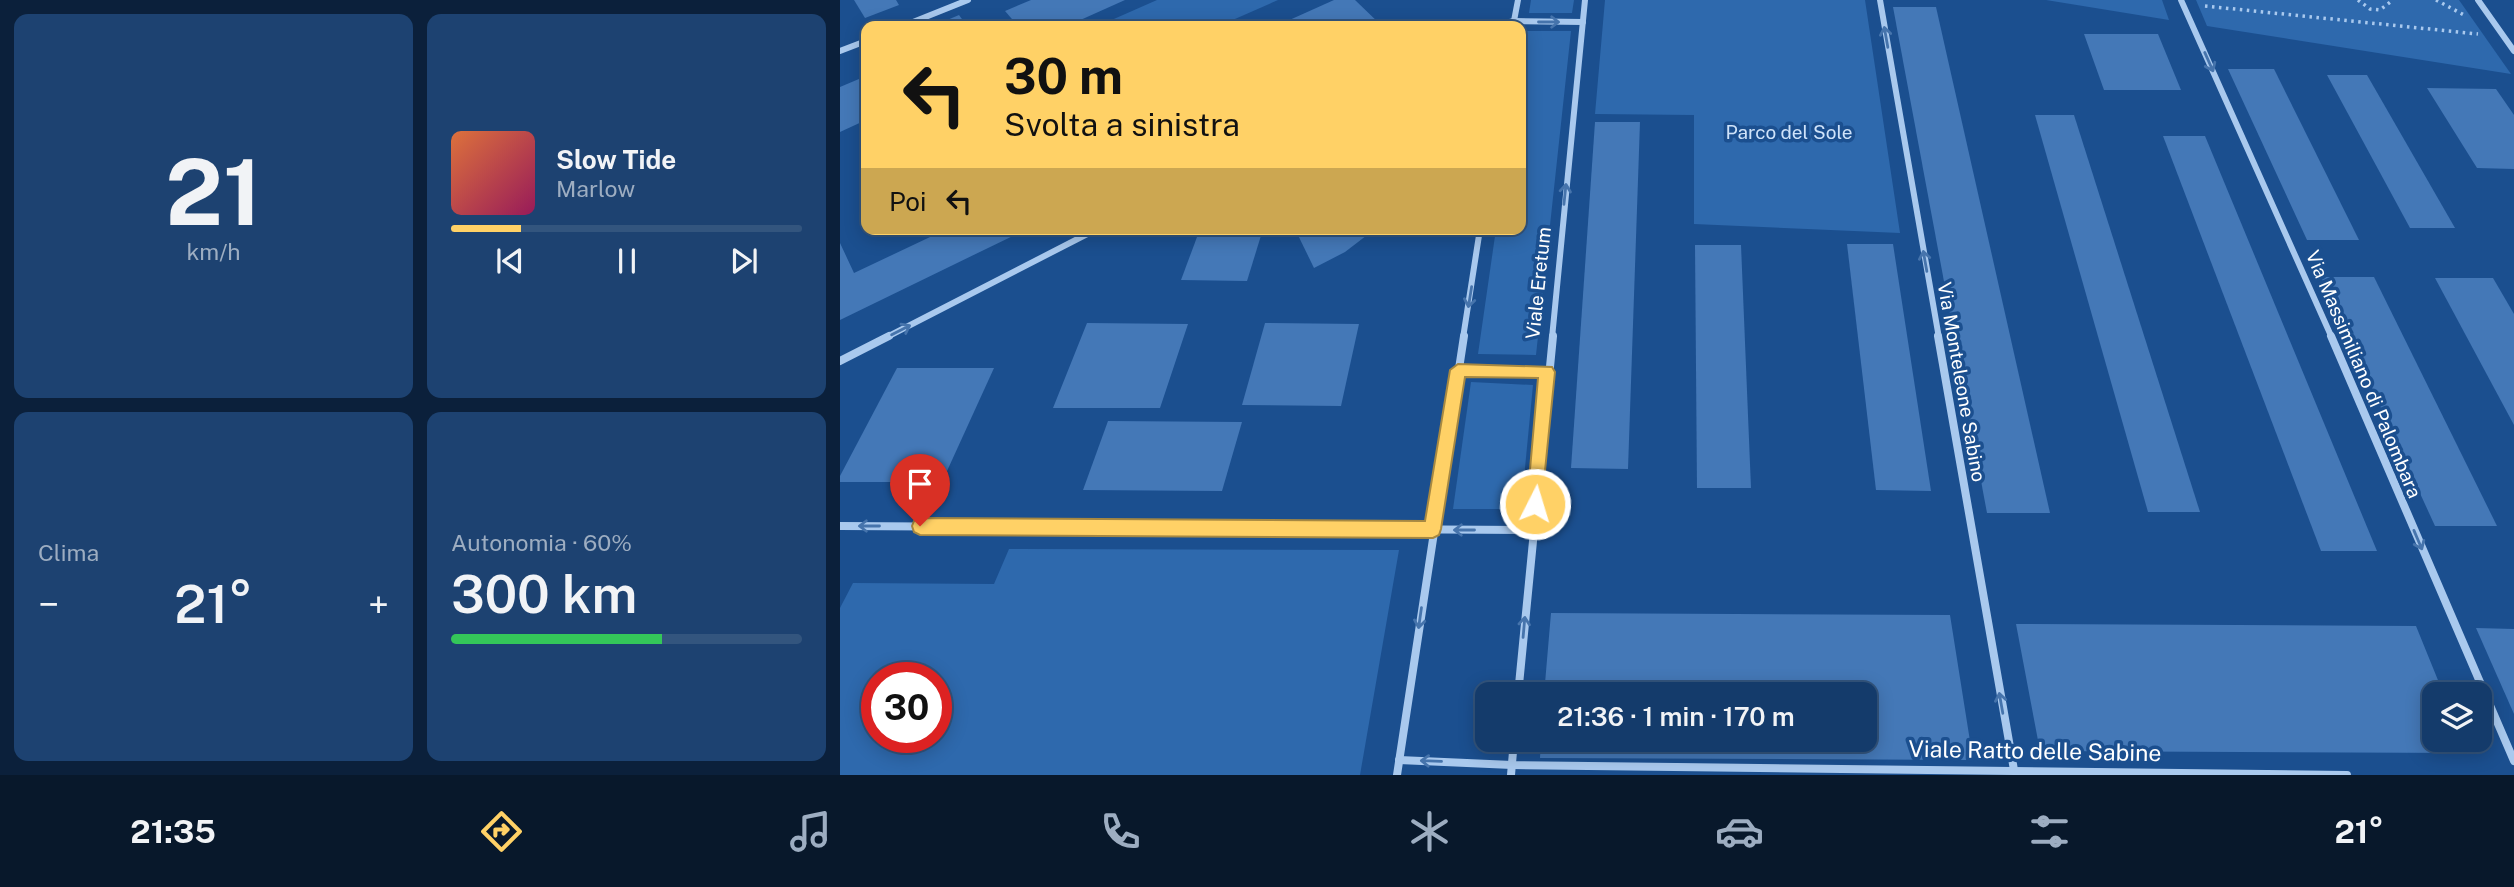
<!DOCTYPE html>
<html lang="it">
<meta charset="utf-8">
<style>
:root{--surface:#143b6b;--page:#1d4271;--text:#f1f3f6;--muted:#9dadc1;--line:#33557e;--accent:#ffd166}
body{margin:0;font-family:"Public Sans",sans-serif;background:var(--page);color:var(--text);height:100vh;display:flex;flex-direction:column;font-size:26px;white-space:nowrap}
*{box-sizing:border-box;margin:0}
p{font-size:23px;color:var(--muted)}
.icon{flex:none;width:38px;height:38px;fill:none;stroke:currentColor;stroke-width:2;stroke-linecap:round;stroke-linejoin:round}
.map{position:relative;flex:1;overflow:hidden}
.side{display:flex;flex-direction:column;gap:14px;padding:14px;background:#0b203b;width:840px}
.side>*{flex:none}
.guide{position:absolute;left:21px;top:21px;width:665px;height:214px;border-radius:14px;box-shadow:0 4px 18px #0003,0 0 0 2px var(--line);background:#ffd166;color:#111;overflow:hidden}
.tools{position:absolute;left:1582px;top:682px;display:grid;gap:14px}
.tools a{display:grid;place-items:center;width:70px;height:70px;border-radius:14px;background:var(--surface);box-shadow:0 4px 18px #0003,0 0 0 2px var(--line);font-size:35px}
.speed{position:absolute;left:21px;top:662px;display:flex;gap:14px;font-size:35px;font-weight:700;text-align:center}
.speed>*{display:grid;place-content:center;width:91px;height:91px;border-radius:50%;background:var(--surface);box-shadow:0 4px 18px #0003,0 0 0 2px var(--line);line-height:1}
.speed .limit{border:10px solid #d22;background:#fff;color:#111}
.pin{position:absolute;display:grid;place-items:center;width:60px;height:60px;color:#fff;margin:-72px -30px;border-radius:50% 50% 50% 0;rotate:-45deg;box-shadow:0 0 7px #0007}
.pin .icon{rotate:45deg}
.me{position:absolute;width:77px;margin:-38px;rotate:5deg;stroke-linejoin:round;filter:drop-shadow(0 0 5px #0008)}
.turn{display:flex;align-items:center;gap:24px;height:147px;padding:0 28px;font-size:32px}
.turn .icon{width:91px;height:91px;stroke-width:2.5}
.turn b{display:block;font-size:49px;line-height:60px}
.then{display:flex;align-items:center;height:66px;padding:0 28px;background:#0003;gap:14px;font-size:26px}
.big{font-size:52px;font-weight:600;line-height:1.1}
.side .tile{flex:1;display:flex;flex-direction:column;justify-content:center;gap:10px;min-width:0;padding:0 24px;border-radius:14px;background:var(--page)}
.side .dial{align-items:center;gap:0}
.dial b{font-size:91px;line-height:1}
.song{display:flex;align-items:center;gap:21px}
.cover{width:84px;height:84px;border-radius:10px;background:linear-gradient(135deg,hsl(20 70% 55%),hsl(330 70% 35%))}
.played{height:7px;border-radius:4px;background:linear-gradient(90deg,var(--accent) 20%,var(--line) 20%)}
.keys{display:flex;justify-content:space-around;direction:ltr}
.heat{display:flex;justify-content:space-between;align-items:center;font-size:38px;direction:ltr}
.charge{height:10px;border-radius:5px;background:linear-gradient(90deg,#34c759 60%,var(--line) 0)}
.side .tiles{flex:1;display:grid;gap:14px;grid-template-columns:repeat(2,1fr)}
.trip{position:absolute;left:635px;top:682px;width:402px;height:70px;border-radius:14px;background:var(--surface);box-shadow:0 4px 18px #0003,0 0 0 2px var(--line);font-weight:600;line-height:70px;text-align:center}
.tabs{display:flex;height:112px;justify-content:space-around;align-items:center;background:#08182b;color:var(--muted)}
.tabs .icon{width:49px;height:49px}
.tabs .selected{color:var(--accent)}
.tabs b{font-size:32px;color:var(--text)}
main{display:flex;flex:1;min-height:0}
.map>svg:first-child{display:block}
</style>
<main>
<section class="side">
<div class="tiles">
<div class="tile dial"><b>21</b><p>km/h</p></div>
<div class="tile">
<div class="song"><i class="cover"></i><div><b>Slow Tide</b><p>Marlow</p></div></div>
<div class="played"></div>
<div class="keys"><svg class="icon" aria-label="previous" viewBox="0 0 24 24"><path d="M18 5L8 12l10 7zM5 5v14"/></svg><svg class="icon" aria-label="pause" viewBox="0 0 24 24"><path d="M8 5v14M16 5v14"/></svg><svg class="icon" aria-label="next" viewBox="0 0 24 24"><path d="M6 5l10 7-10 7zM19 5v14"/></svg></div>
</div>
<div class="tile"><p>Clima</p>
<div class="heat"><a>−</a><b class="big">21°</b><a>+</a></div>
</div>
<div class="tile"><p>Autonomia · 60%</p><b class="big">300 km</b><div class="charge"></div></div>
</div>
</section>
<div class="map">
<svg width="1674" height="775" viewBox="0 0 1674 775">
<rect width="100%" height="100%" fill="#1b4f8f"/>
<g fill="#2e69ad" fill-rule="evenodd">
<polygon points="317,0 438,0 379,26 258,26"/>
<polygon points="691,0 734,0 732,13 689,13"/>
<polygon points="765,0 1025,0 1060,233 854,224 854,115 755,114"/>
<polygon points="1206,0 1322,0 1329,20"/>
<polygon points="1356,0 1619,0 1671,74 1367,26"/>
<polygon points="686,31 731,31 696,355 638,354 656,229 681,229 681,65"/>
<polygon points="631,382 693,385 681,509 613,509"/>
<path d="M 169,549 L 559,550 L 520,775 L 0,775 L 0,608 L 13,583 L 154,584 ZM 37,677 L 96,677 L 96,737 L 37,737 Z"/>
</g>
<g fill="#4478b7">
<polygon points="14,0 56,0 59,5 25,18"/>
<polygon points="191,0 285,0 227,26 178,26 165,11"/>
<polygon points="494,0 515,0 542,26 449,26 445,22"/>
<polygon points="1053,7 1096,7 1210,513 1147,513"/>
<polygon points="119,15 127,26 93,26"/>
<polygon points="1244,34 1318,34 1341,90 1264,90"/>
<polygon points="1388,69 1434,69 1519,240 1467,240"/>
<polygon points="1487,75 1527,75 1615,228 1570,228"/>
<polygon points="26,76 26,120 0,132 0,87"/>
<polygon points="1587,88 1656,89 1674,115 1674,169 1637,168"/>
<polygon points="1195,115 1234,115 1360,512 1308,512"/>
<polygon points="755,122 800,122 788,469 731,468"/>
<polygon points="1323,136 1365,136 1537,551 1481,551"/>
<polygon points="107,229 187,229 0,320 0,243 14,273"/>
<polygon points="360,229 423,229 407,281 341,280"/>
<polygon points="455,229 535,229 505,252 474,268"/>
<polygon points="1007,244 1053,244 1091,491 1036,490"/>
<polygon points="855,245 901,245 911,488 857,488"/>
<polygon points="1481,277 1534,277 1657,526 1595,526"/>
<polygon points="1595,278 1653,278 1674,314 1674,425"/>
<polygon points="247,323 348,324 320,408 213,408"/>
<polygon points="425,323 519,324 501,406 402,405"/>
<polygon points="57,368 154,368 102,482 0,482 0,476"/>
<polygon points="268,421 402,422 382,491 243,490"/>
<polygon points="711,613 1110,615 1133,760 700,758 701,740 1026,740 1026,695 704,695"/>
<polygon points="1176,624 1576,626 1604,695 1594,695 1594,740 1623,740 1629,753 1200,751"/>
<polygon points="1636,628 1674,629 1674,714"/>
</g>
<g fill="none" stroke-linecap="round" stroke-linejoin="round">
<g stroke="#a9c9ee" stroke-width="3.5" stroke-dasharray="2.5 4.5" stroke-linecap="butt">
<polyline points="1518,0 1530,9 1540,10 1553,0"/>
<polyline points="1596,0 1624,15"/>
<polyline points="1365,6 1638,34"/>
</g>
<g stroke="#a9c9ee" stroke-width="6">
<polyline points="1040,0 1099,338"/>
<polyline points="1341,0 1492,338"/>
<polyline points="1638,0 1674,51"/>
<polyline points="63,26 128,0"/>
<polyline points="653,26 674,21 743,22"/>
<polyline points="673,26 678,0"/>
<polyline points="0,51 26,41"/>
<polyline points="45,338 257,229"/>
<polyline points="623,338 640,229"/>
<polyline points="712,338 745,0"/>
</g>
<g stroke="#a9c9ee" stroke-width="8">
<polyline points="1098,336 1174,770"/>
<polyline points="1491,336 1674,761"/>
<polyline points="0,361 49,336"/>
<polyline points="618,370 707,372"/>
<polyline points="0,526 693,530"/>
<polyline points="678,695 713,336"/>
<polyline points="559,760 672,765 1507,775"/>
<polyline points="557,775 624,336"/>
<polyline points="671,775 674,740"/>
</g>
</g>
<defs><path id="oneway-shaft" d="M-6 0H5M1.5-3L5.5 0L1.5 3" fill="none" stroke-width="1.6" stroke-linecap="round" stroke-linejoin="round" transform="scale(1.75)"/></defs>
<g stroke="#4674ac">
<use href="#oneway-shaft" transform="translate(709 22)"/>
<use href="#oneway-shaft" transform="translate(1046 37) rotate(-100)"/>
<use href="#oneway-shaft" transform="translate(1369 62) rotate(66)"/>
<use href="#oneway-shaft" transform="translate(725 194) rotate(-84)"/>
<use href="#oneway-shaft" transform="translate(1085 261) rotate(-100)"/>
<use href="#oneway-shaft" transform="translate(630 297) rotate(99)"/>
<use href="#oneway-shaft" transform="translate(61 330) rotate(-27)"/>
<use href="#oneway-shaft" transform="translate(29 526) rotate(-180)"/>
<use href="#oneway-shaft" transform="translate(624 530) rotate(-180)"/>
<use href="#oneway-shaft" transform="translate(1578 540) rotate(67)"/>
<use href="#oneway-shaft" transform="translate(580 618) rotate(98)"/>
<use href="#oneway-shaft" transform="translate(684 627) rotate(-85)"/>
<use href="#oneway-shaft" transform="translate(1161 703) rotate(-100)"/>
<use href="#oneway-shaft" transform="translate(591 761) rotate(-178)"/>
</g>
<polygon fill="#ffd166" stroke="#a68842" stroke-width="2" points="618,364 712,367 715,372 701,510 689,510 687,504 698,378 625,377 601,529 599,535 593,538 80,535 74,532 72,526 74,521 80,518 585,521 610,370"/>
<g text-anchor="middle" stroke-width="7" stroke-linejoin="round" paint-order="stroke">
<g font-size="19" fill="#cfe3fa" stroke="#1b4f8f">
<text x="949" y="139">Parco del Sole</text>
</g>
<g font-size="19" fill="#fff" stroke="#1b4f8f">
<text transform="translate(698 283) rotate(-84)" y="7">Viale Eretum</text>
<text transform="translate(1524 374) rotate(67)" y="7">Via Massimiliano di Palombara</text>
<text transform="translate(1122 382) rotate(80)" y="7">Via Monteleone Sabino</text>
</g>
<g font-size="23" fill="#fff" stroke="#1b4f8f">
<text transform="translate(1195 751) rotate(1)" y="8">Viale Ratto delle Sabine</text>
</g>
</g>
</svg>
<div class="tools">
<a><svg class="icon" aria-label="layers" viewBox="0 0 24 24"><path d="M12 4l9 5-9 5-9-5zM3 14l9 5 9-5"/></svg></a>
</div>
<div class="speed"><div class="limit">30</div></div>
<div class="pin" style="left:80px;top:526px;background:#d93025"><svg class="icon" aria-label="arrive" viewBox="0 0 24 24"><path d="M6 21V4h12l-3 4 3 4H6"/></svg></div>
<svg class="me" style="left:695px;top:504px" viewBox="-20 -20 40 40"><circle r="17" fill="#ffd166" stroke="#fff" stroke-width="3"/><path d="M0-11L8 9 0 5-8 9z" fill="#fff"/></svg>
<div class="trip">21:36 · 1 min · 170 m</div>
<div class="guide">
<div class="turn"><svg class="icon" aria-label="left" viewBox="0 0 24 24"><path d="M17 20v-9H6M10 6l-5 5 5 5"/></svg><div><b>30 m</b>Svolta a sinistra</div></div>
<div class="then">Poi<svg class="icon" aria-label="left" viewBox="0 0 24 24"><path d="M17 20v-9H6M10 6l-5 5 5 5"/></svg></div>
</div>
</div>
</main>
<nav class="tabs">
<b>21:35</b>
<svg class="icon selected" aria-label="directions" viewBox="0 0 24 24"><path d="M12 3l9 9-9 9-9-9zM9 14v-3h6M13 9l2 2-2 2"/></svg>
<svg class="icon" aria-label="music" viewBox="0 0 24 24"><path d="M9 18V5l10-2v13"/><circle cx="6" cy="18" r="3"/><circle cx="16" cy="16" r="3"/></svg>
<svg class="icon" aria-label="phone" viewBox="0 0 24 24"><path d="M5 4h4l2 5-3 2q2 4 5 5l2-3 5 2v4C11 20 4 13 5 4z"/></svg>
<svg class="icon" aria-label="climate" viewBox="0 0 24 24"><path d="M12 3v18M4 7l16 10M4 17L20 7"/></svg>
<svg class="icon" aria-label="car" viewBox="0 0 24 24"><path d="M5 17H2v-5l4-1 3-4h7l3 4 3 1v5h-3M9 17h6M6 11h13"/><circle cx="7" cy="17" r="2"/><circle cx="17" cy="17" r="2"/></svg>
<svg class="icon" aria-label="filters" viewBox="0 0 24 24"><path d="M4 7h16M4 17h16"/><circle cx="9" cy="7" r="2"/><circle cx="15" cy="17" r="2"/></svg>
<b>21°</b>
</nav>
